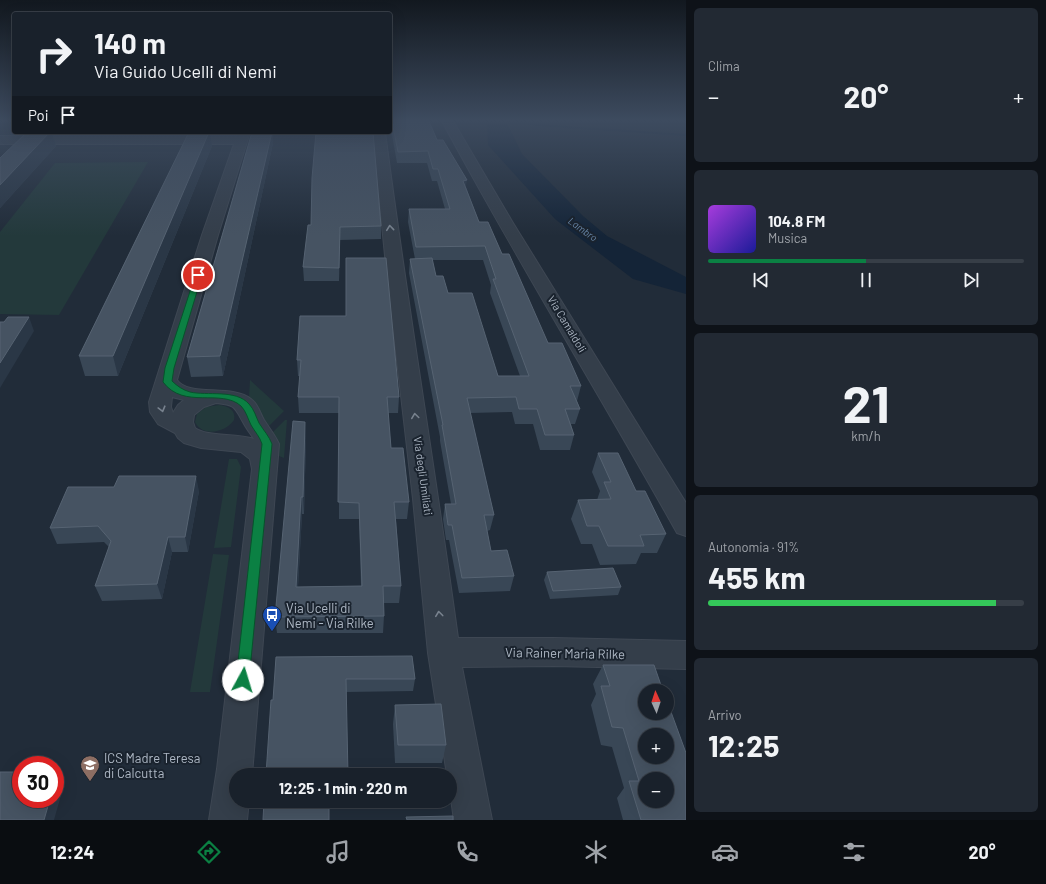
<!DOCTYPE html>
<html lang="it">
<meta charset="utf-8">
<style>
:root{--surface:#19212b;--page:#222933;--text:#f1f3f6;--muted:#9fa3a9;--line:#373e47;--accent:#0b8043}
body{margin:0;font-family:Barlow,sans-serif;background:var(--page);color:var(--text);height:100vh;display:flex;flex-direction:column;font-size:15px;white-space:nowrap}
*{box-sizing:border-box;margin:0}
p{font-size:13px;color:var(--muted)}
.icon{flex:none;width:22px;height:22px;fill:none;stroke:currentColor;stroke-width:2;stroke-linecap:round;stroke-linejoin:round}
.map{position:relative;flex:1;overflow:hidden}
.details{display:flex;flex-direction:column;gap:8px;padding:8px;background:#0e1218;width:360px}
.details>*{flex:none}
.hud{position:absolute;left:12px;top:12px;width:380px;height:122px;border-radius:4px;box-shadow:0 4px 16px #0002,0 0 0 1px var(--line);background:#19212b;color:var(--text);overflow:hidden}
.needle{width:26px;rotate:357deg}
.buttons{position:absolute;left:638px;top:684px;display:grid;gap:8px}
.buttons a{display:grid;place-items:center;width:36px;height:36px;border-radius:50%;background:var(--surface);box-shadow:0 4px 16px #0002,0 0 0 1px var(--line);font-size:20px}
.speed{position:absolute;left:12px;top:756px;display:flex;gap:8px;font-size:20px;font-weight:700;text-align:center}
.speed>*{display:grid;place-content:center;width:52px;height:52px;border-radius:50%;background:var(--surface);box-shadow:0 4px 16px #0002,0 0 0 1px var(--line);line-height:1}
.speed .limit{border:6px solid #d22;background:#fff;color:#111}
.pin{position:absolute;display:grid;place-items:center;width:34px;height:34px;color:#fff;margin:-17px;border:2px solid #fff;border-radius:50%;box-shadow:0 1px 4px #0007}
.me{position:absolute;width:44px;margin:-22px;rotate:6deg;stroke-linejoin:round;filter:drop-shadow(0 0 3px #0008)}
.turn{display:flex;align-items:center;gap:14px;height:84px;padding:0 16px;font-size:18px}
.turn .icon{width:52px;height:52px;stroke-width:2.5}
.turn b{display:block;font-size:28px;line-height:34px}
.then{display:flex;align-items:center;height:38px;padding:0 16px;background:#0003;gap:8px;font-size:15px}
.big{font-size:30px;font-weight:700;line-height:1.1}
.details .widget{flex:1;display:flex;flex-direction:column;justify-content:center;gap:6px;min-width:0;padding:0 14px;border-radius:6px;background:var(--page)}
.details .dial{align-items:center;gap:0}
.dial b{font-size:52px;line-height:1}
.song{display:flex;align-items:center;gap:12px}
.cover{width:48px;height:48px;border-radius:6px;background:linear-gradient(135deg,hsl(280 70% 55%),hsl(240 70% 35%))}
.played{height:4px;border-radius:2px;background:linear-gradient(90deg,var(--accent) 50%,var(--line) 50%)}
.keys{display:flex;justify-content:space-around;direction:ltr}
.heat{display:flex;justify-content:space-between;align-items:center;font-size:22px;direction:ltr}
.charge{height:6px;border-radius:3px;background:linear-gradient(90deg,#34c759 91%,var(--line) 0)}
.trip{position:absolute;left:229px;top:768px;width:228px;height:40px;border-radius:20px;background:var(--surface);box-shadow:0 4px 16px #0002,0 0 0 1px var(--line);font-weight:700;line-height:40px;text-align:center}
.tab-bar{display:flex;height:64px;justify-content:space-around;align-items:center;background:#0a0d11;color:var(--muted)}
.tab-bar .icon{width:28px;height:28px}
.tab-bar .active{color:var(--accent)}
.tab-bar b{font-size:18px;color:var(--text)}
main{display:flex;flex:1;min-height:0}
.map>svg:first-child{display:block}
</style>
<main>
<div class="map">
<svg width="686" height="820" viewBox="0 0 686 820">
<rect width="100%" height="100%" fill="#212c39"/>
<g fill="#23393b">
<polygon points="148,162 59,315 0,314 0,232 55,163"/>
<polygon points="250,380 284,411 267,428 258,407 249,397"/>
<path d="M 219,405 C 228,406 236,410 234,420 C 226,432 203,438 195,422 L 197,414 L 206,407 Z"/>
<polygon points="285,420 287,420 284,458 279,456 271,434"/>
<polygon points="229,459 237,459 241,467 231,547 214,548"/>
<polygon points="213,554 229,555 210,692 190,692"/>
</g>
<polygon fill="#142437" points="487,121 506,121 522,154 583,216 607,236 686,277 686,294 633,279 555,219 488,145"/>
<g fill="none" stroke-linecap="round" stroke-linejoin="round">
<polygon fill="#142437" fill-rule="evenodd" points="524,121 536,124 686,134 686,136 536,126 518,121"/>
<g stroke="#3e4753" stroke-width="2">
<g id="minor">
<path d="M 442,121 L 453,121 L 513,223 L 686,503 L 686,536 L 677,533 C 600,395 517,261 442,121 Z"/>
<path d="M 238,132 L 250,132 L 218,235 L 177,380 C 188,397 233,384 251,399 C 258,404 260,413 264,420 C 269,428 275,435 279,444 L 252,775 L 236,775 L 236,801 L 249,801 L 247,820 L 209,820 L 217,769 L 252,469 L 250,459 L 241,452 L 201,448 L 184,443 L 178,438 L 175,433 L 158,424 L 150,412 L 149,402 L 202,235 L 234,144 L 0,144 L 0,136 L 237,136 ZM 172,397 L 184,400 L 178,405 L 173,413 L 171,407 ZM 216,403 C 235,405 234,406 243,422 C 246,428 250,433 254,439 C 236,433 207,437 195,428 L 193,422 L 194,415 L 204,407 Z"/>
<path d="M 373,132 L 385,132 C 407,301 435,469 458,638 L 554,638 L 686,641 L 686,669 L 554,666 L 462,667 L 492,820 L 454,820 L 450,792 L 450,775 L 447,775 L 428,653 L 413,499 L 386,266 Z"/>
</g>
</g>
<use href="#minor" fill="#343e4a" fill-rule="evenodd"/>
</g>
<g fill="#394756" fill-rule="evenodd">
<path d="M 390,121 L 429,121 L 437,140 L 466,187 L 479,222 L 502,254 L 548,343 L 581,386 L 577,401 L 580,409 L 575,424 L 571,424 L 574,435 L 570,450 L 540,450 L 533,424 L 515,424 L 512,412 L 470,413 L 494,515 L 490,530 L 487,531 L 491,551 L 514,576 L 510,591 L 459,593 L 449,540 L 446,540 L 443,519 L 445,504 L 451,504 L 440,441 L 440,437 L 409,273 L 410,259 L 415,259 L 408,222 L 409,209 L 445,209 L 437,181 L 432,181 L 427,163 L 397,163 L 391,129 L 390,129 ZM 432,260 L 483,260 L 491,285 L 490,293 L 520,376 L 498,376 L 448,293 L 436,276 Z"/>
<polygon points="27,132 108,132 99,134 53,134 56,146 0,208 0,158"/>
<polygon points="189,132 217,132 216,134 210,134 212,146 118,376 85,376 79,356"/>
<polygon points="252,132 373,132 381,226 381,239 340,240 339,281 304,281 303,267 311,225 316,135 273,135 273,143 223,376 191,377 187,357"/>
<polygon points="300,316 399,397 398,413 388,413 391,448 409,502 407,519 396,519 401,586 399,603 383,603 384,616 383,633 277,633 275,617 306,438 304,514 302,514 298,587 361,586 359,519 339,519 339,413 299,413 298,397 300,376 298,376 297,360"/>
<polygon points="598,453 636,491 666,534 657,553 641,553 636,564 600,565 592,544 581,544 571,519 578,500 597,500 600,491 592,472"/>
<polygon points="199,491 188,552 172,552 162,599 102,601 95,586 109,547 104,542 57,544 50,528"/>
<polygon points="547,572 621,587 618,595 550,599 544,580"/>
<polygon points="412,656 415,679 413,691 346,692 273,700"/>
<polygon points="603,665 686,820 623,820 617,798 624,788 612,747 601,745 591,705 596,694 593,684"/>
<polygon points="395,705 446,745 442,763 395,763 393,724"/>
</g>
<g fill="#2a3746">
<polygon points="50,132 52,132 56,146 0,208 0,185"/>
<polygon points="99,132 108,132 99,134"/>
<polygon points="209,132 210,132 212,146 118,376 113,356"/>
<polygon points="272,132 273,132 273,143 223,376 220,356"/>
<polygon points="467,180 465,192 463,181"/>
<polygon points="340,227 340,240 339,281 339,268"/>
<polygon points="29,317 34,331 0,388 0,363"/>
<polygon points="305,422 306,438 304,514 303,497"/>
<polygon points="196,476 199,491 188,552 185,537"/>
<polygon points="301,497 302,514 297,603 296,587"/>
<polygon points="168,537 172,552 162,599 157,584"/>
<polygon points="58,772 65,781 54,820 44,820 50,799 55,799 55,781"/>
</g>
<g fill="#465362" stroke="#566372" fill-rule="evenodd">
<polygon points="392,121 429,121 437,140 443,140 467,180 463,181 479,222 488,222 502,254 509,254 548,343 562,343 581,386 570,386 580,409 565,409 574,435 545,435 537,409 519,409 516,397 467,398 494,515 484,515 491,551 507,550 514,576 462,578 452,525 448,525 445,504 456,504 442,425 443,425 410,259 432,258 436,276 443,276 448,293 472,293 498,376 529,376 493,279 496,279 485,246 416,247 409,209 450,209 438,169 433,169 428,151 398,152"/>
<polygon points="27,132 50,132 0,185 0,158"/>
<polygon points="189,132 209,132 113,356 79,356"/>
<polygon points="252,132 272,132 220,356 187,357"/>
<polygon points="316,132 373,132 381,226 340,227 339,268 303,267 308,225 311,225 312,178"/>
<polygon points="346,258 386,258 399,397 387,397 391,448 403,448 409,502 394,502 401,586 383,586 384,616 275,617 293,421 305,422 303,497 301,497 296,587 362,586 359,503 338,502 339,397 298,397 301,360 297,360 300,316 346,316"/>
<polygon points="8,317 29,317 0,363 0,322 4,322"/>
<polygon points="598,453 618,453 636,491 645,491 666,534 640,535 644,546 608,546 599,526 587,526 578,500 611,499 604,482 611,482"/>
<polygon points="119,476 196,476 185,537 168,537 157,584 95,586 111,541 98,526 50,528 68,487 114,487"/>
<polygon points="613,568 621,587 553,591 547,572"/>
<polygon points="412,656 415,679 346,679 348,775 266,775 271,700 273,700 276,657"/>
<path d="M 603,665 L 654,665 L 663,691 L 645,691 L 645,713 L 667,713 L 667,701 L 686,753 L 686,820 L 641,820 L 629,781 L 639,781 L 623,728 L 612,727 L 601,686 L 610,686 ZM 645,735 L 667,735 L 667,757 L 645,757 ZM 645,779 L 667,779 L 667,801 L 645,801 Z"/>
<polygon points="441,704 446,745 398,745 395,705"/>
<polygon points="0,772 21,772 21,799 50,799 44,820 0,820"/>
<polygon points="55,772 58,772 55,781"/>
<polygon points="264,801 329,801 329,820 263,820"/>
<polygon points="453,816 453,820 407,820 406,817"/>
</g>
<defs><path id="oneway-chevron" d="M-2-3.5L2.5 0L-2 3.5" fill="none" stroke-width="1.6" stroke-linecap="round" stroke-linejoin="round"/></defs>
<g stroke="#78828e">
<use href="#oneway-chevron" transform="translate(390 228) rotate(-96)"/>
<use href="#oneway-chevron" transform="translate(162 409) rotate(75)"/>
<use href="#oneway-chevron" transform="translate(415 416) rotate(-98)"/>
<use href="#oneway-chevron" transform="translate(439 614) rotate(-97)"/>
</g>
<linearGradient id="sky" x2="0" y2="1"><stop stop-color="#12181f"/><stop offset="0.51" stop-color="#3d4b5f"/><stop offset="1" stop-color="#3d4b5f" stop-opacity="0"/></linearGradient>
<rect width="686" height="236" fill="url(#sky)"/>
<path fill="#0b8043" stroke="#07532c" d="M 196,273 L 202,275 L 174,368 L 172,381 C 177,386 183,390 190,392 C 207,396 236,389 249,404 C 254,409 256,417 259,423 C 264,431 269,436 272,444 L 249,680 L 247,685 L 243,686 L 238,685 L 236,680 L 262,444 C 260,437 255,432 251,425 C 248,419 246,411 241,406 C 221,388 184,410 163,382 L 165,368 Z"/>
<defs>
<g id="bus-pin" transform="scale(1)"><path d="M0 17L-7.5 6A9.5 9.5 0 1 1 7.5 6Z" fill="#1a4fb4" stroke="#1a232e"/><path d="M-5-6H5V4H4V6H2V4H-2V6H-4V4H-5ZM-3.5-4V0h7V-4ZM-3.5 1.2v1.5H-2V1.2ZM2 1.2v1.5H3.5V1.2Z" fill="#fff"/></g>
<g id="school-pin" transform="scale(1)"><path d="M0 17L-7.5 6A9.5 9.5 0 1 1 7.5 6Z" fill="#8d6e63" stroke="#1a232e"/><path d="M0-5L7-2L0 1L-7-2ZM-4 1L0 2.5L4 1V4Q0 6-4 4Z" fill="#fff"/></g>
</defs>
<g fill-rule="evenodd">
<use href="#bus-pin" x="272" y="615"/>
<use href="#school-pin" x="90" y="765"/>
</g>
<g text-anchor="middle" stroke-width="4" stroke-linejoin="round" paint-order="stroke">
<g font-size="10" font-style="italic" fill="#6785a6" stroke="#1a232e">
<text transform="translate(583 229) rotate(36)" y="4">Lambro</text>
</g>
<g font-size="11" fill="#afb9c6" stroke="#1a232e">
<text transform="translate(567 324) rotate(59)" y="4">Via Camaldoli</text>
<text transform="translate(423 476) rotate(82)" y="4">Via degli Umiliati</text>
</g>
<g font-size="13" fill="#afb9c6" stroke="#1a232e" text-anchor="start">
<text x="286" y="613">Via Ucelli di<tspan x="286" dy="15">Nemi - Via Rilke</tspan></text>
<text x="104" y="763">ICS Madre Teresa<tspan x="104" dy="15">di Calcutta</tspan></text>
</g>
<g font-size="13" fill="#afb9c6" stroke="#1a232e">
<text transform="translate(565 653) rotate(1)" y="5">Via Rainer Maria Rilke</text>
</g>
</g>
</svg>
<div class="buttons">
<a><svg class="needle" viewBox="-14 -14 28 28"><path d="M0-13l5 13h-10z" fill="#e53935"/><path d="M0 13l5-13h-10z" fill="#9fa3a9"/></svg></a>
<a>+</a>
<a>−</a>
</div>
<div class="speed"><div class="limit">30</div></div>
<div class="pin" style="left:198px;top:275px;background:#d93025"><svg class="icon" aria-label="arrive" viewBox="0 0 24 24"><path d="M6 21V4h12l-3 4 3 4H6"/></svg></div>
<svg class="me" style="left:243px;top:680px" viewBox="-20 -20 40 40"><circle r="19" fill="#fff"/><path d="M0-13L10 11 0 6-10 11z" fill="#0b8043"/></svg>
<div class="trip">12:25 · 1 min · 220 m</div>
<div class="hud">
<div class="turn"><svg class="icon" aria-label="right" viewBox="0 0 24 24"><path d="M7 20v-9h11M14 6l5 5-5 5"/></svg><div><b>140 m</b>Via Guido Ucelli di Nemi</div></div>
<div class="then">Poi<svg class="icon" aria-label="arrive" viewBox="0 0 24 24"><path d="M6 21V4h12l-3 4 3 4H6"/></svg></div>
</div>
</div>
<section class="details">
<div class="widget"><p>Clima</p>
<div class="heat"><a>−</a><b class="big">20°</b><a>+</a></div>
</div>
<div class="widget">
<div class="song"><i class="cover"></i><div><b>104.8 FM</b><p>Musica</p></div></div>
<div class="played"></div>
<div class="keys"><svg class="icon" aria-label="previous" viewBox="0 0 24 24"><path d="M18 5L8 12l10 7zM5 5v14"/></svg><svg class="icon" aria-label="pause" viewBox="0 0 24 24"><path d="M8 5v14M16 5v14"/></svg><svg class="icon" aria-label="next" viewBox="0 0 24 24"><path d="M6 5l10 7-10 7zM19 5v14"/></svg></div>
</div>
<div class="widget dial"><b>21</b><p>km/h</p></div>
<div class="widget"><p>Autonomia · 91%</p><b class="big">455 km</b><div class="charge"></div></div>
<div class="widget"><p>Arrivo</p><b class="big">12:25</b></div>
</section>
</main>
<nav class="tab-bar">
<b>12:24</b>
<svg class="icon active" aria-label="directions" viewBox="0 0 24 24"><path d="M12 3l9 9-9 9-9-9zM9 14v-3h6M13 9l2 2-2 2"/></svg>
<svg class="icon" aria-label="music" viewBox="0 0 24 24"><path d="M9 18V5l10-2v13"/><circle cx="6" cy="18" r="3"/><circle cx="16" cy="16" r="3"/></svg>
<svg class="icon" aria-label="phone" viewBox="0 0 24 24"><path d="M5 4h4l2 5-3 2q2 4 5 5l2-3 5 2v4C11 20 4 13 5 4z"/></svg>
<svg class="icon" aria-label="climate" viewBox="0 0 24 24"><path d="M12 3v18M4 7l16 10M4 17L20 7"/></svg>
<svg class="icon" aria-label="car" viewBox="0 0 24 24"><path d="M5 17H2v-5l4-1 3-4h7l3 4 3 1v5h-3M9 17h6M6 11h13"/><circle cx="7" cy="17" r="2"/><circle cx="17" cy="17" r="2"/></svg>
<svg class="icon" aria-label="filters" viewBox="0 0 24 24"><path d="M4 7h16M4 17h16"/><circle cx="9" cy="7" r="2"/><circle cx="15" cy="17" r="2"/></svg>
<b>20°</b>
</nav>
